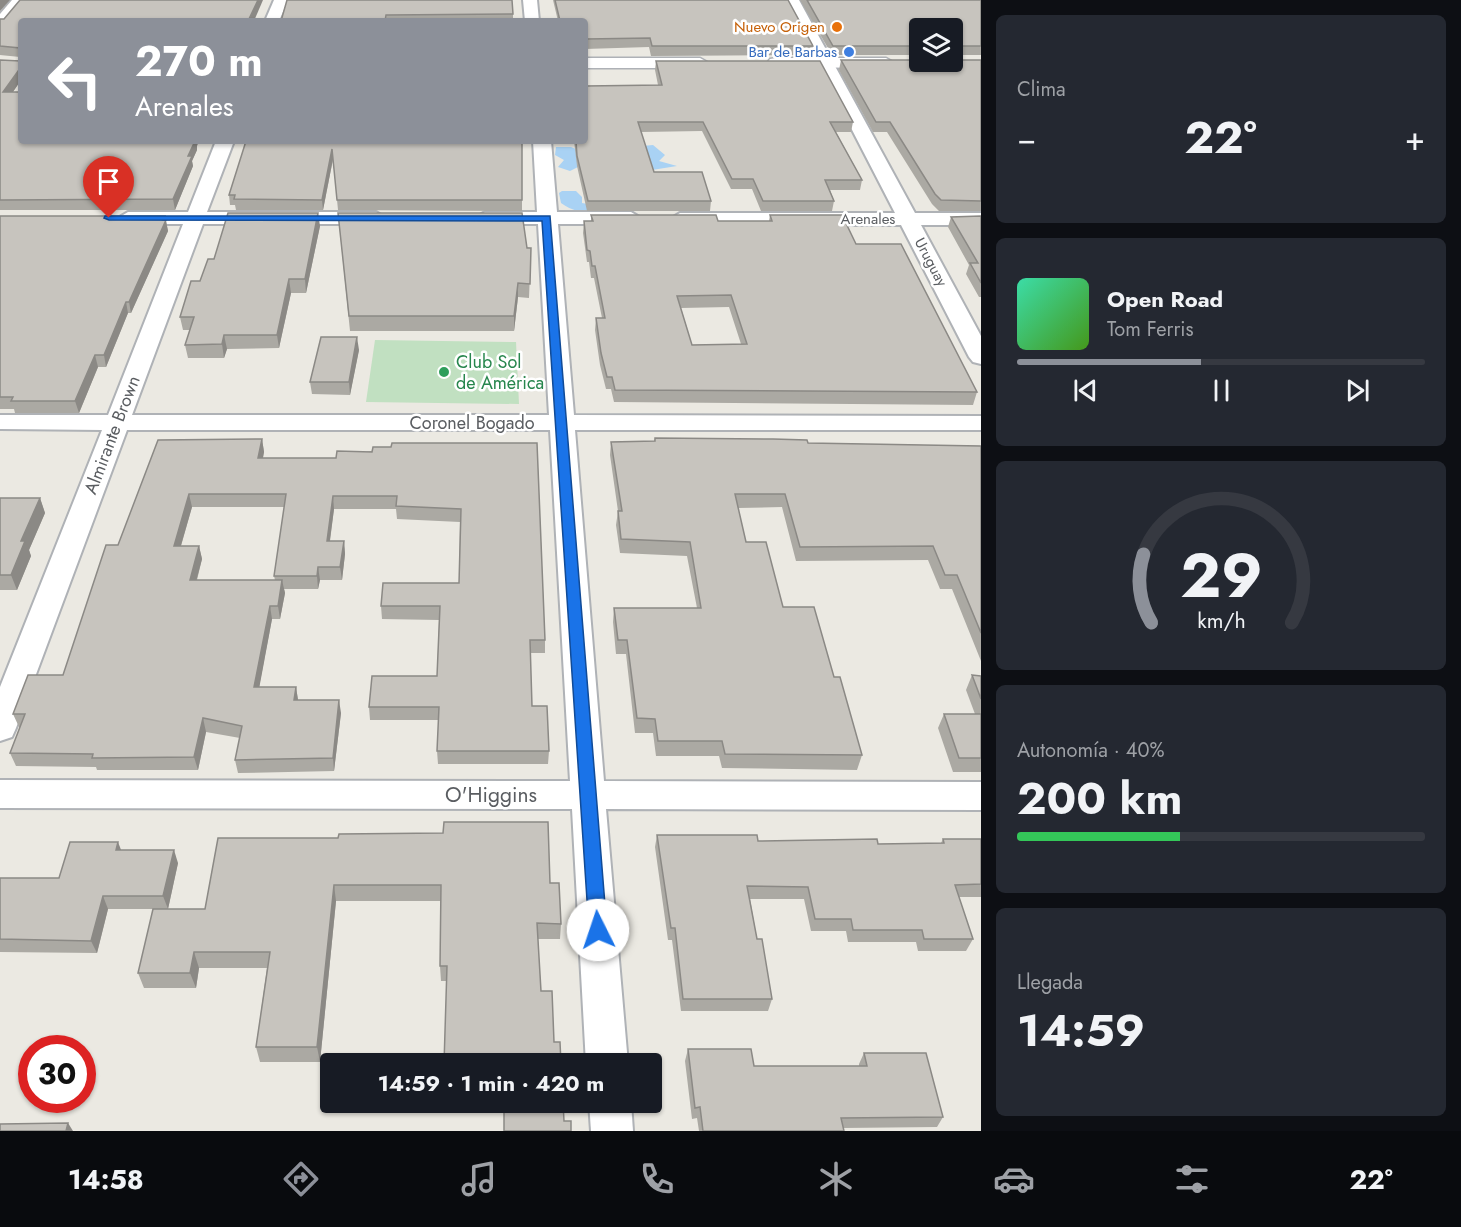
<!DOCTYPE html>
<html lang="es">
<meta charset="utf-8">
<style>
:root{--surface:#171b24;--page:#242831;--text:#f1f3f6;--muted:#9ea1a6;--line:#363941;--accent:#8c9099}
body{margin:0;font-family:Jost,sans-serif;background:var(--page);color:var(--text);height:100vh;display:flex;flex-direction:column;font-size:22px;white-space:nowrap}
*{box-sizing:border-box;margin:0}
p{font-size:20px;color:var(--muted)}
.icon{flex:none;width:33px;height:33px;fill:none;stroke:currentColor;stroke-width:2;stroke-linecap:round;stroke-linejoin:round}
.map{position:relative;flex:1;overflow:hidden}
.drawer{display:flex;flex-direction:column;gap:15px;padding:15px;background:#0d0f14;width:480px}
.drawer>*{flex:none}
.banner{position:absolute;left:18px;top:18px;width:570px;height:126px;border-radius:6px;box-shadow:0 2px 4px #0004;background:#8c9099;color:#fff;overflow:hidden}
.tools{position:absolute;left:909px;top:18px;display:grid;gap:12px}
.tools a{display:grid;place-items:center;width:54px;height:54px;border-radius:6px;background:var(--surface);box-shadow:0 2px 4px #0004;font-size:30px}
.speed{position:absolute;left:18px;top:1035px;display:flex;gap:12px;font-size:30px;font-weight:700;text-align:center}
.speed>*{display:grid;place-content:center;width:78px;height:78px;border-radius:50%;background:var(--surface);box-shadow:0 2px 4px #0004;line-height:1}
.speed .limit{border:9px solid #d22;background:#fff;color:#111}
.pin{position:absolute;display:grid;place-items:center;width:51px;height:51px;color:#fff;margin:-62px -26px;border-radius:50% 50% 50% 0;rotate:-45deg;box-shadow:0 0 6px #0007}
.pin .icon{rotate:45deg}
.me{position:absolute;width:66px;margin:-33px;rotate:356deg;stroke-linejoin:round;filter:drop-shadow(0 0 4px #0008)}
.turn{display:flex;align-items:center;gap:21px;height:126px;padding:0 18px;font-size:27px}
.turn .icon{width:78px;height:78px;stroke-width:2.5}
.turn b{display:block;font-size:42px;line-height:51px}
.big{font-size:45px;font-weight:700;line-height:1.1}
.drawer .tile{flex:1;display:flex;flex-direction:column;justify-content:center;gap:9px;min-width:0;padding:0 21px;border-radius:9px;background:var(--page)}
.drawer .dial{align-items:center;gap:0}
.dial svg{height:156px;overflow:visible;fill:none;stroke:var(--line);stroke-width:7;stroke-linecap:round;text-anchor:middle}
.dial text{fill:var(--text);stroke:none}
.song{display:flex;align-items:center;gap:18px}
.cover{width:72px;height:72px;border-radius:9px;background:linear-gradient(135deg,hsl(160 70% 55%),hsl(100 70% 35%))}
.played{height:6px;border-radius:3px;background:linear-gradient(90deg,var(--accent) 45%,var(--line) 45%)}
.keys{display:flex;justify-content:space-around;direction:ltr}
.heat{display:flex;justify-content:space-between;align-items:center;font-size:33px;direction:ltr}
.charge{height:9px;border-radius:4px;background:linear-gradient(90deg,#34c759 40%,var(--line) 0)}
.trip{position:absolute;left:320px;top:1053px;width:342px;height:60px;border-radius:6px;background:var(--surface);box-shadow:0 2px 4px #0004;font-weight:700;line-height:60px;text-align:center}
.menu{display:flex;height:96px;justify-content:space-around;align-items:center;background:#090b0e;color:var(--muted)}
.menu .icon{width:42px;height:42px}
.menu .current{color:var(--accent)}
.menu b{font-size:27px;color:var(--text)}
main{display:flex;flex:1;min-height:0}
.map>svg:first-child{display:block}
</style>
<main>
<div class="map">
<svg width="981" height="1131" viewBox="0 0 981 1131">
<rect width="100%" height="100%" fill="#ebe9e2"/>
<polygon fill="#c1e0c1" points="375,340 516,342 519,404 366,402"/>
<g fill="#a9d2f4">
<polygon points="653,145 665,155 659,161 677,166 652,170 632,147"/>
<polygon points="556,147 571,147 578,150 578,167 570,171 558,167 564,160 555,155"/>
<path d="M 562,191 L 576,191 L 582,197 L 582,203 L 610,208 L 612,212 C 591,213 578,215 561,203 L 559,193 Z"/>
</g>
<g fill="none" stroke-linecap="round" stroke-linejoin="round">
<g stroke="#afb2b6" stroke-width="4">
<g id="minor">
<polygon points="12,0 27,0 5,26 0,27 0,14"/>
<polygon points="274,0 288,0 279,21 265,21"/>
<polygon points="523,0 537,0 539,21 525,21"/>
<polygon points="785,0 799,0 915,213 981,213 981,225 921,225 981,336 981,364 973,362 969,357 901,225 680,225 670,219 680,213 895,213"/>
<polygon points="216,141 234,141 207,212 376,212 386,218 376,224 203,224 132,415 549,415 538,224 485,224 475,218 485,212 537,212 533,141 551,141 557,212 631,212 641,218 631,224 558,224 574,415 981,416 981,430 575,430 604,781 981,782 981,810 606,809 628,1064 586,1064 572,809 0,808 0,780 570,781 550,430 127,430 16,728 12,737 0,741 0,687 102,430 0,429 0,415 108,415 183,224 128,224 118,218 128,212 188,212"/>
<polygon points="589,1102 631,1102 633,1131 591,1131"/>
</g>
</g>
<g stroke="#aeb1b6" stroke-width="3">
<g id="secondary">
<polygon points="585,58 700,58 709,63 700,68 585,68"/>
<polygon points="776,58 886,58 895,63 886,68 770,67 767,63 770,59"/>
</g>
</g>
<use href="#minor" fill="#fff" fill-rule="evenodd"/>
<use href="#secondary" fill="#fff" fill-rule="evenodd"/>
</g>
<g fill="#aba9a3" fill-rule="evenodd">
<polygon points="287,0 513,14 513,21 281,21"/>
<polygon points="553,0 788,0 813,46 811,55 651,56 649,47 585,49 585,21 558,21"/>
<polygon points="800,0 981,0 981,55 952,55 952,28 920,28 920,55 832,55"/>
<polygon points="0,19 21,21 21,80 13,92 197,146 197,150 192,161 193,166 175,210 0,210 0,60 20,61 20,57 0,55"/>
<polygon points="841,60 981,60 981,211 939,211 932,204 887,132 873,132 839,70"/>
<polygon points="656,61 853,122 851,132 836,132 862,180 860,190 830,190 834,201 832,211 761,211 752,189 731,189 702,131 641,132 654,172 711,201 710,211 587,211 577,166 574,141 585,141 658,85 655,70"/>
<polygon points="246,141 522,141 522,211 338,210 333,159 323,210 236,210 235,205 230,205 229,195"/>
<polygon points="338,213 531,248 529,298 518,297 514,331 350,331"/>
<path d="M 591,215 L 718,221 L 769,221 L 770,215 L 856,244 L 977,392 L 973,405 L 614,402 L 611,389 L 606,389 L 600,365 L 595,330 L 596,318 L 602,318 L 594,278 L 591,278 L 589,262 L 587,262 L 583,233 L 584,221 L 591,221 ZM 729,307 L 741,344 L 692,345 L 681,308 Z"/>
<polygon points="0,216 165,216 168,231 131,313 128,313 106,367 98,367 79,413 15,413 14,409 0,409"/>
<polygon points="981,216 981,297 979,297 966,274 969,265 948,227 951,217"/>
<polygon points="320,226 306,293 291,293 279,348 227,349 224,358 188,358 185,345 190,330 183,330 180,317 214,259"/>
<polygon points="359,350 350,395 312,394 310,382"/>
<polygon points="655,438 808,443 981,446 981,661 952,589 940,589 928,560 796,561 782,507 738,508 746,542 783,607 834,677 862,755 857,770 722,768 719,756 656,756 653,733 635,733 626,654 616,654 613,622 614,608 697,608 687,556 620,553 616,525 618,511 610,455 611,442 654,441"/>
<path d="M 262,439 L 264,452 L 263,458 L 336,458 L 391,447 L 537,443 L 545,640 L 545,653 L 530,653 L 532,706 L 549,751 L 548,764 L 438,764 L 437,751 L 439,720 L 370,720 L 369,707 L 437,676 L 439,620 L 382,619 L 381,606 L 459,583 L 460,522 L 397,519 L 396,509 L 334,509 L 330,541 L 344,541 L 345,554 L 342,580 L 320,580 L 318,589 L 284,589 L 285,593 L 280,619 L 272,619 L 259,687 L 296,687 L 298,700 L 341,713 L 334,771 L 238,773 L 235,760 L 240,738 L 206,732 L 198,770 L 97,770 L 96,767 L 16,766 L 10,753 L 20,727 L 19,727 L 13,714 L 63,675 L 118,545 ZM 192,507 L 285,507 L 274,576 L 275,580 L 197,580 L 202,559 L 199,546 L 181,546 Z"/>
<polygon points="0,498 40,498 45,513 29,550 31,556 17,590 0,590"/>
<polygon points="972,675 981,676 981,772 953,772 938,728 944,714 975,714 966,690"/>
<polygon points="657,835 758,841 878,844 941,843 943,839 981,839 981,897 959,897 973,939 966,951 918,951 916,942 848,942 846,931 811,931 804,899 750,899 757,939 772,999 768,1011 681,1011 672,940 668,940 655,847"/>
<polygon points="218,838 550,883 561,924 560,939 538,939 541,991 554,1042 561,1064 446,981 441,981 440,966 441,901 336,901 320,1062 260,1062 256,1047 267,968 199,968 196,988 144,988 138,973 205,909"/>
<polygon points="121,850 178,863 168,909 108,909 97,953 0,952 0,878 59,878"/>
<polygon points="688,1049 754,1066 859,1066 859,1064 864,1053 943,1117 937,1127 843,1128 844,1131 699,1131 697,1118 692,1119 685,1061"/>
<polygon points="444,1102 563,1102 564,1121 571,1131 503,1108 444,1108"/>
</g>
<g fill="#8b8985">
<polygon points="0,0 10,0 0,11"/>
<polygon points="258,0 263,0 254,21 248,21"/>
<polygon points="21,67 21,80 6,102 3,92"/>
<polygon points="193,141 199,141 197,146 197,150 192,161 193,166 175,210 173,199"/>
<polygon points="332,149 333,159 323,210 322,200"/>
<polygon points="318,213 320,226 306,293 305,279"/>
<polygon points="165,216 168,231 131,313 129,302"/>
<polygon points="289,279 291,293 279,348 277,335"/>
<polygon points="518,283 518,297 514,331 514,316"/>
<polygon points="126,302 128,313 106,367 104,355"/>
<polygon points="224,335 227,349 224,358 222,344"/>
<polygon points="357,337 359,350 350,395 349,382"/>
<polygon points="95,355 98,367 79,413 75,401"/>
<polygon points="262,439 264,452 260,471 258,458"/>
<polygon points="189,494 192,507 177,559 174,546"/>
<polygon points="333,496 334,509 328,554 327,541"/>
<polygon points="40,498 45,513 29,550 31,556 17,590 11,575 21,541"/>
<polygon points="344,541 345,554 342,580 340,567"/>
<polygon points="199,546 202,559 193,593 190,580"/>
<polygon points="318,567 320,580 318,589 317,576"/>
<polygon points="282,580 285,593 280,619 278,606"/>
<polygon points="270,606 272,619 257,700 254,687"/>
<polygon points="296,687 298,700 294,700"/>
<polygon points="339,700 341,713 334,771 333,758"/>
<polygon points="203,718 206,732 198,770 194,757"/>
<polygon points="118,842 123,855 116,850"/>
<polygon points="174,850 178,863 168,909 163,896"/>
<polygon points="334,885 336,901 320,1062 317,1047"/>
<polygon points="103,896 108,909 97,953 91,941"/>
<polygon points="194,952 199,968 196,988 190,973"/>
<polygon points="68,1123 73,1131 66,1131"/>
</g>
<g fill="#c7c4be" stroke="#8b8985" stroke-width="1.5" fill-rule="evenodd">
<polygon points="20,0 258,0 248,21 21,21 21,67 3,92 21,92 21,141 195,141 188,156 192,156 173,199 0,200 0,60 20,61 20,48 0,46 0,19 4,19"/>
<polygon points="287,0 512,0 513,14 386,15 385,21 281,21"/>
<polygon points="555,0 788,0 813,46 652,46 650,38 585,39 585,21 560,21"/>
<polygon points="807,0 981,0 981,46 954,46 952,50 952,28 920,28 920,46 833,46"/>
<polygon points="841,60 920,60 920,62 952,62 952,60 981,60 981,201 941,200 935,194 890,122 876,122"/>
<polygon points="656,61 820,61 853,122 830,122 862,180 825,180 834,201 763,201 753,179 732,179 703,122 638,122 654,172 702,172 711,201 588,201 577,156 576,141 585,141 585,86 662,85"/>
<polygon points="246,141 522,141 522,200 337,200 332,149 322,200 234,199 235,195 229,195"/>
<polygon points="228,213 318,213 305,279 289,279 277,335 224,335 222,344 185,345 194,317 180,317 191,281 200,281 208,259 214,259"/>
<polygon points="338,213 522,213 527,248 531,248 530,284 518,283 514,316 349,316"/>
<path d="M 591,215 L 716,215 L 718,221 L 772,221 L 770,215 L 842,215 L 856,244 L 901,244 L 977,392 L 615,390 L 612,377 L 607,377 L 601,353 L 596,318 L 605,318 L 595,266 L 592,266 L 590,251 L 587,250 L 584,221 L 593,221 ZM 731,295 L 747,344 L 692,345 L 677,296 Z"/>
<polygon points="0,216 165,216 163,220 166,220 129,302 126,302 104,355 95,355 75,401 11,401 13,397 0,397"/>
<polygon points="981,216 981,283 970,263 978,263 951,217"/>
<polygon points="321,337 357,337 349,382 310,382"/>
<polygon points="655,438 773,439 807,440 808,443 981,446 981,633 957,575 945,575 933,546 800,547 785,494 735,494 746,542 766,542 783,607 814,607 834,677 840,677 862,755 725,754 722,741 658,741 655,719 637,718 627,640 618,640 614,608 701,608 690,542 621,539 618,511 622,511 611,442 655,441"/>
<polygon points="262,439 258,458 336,458 337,451 372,452 373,447 391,447 392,443 537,443 545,640 530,640 532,706 547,706 549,751 437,751 439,707 369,707 372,676 437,676 440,606 381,606 383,583 459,583 461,509 396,506 397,496 333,496 327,541 344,541 340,567 318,567 317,576 274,576 286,494 189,494 174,546 199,546 190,580 282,580 278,606 270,606 254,687 296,687 294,700 339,700 333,758 235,760 242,726 203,718 194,757 92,758 93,754 10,753 25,714 13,714 28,675 63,675 106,545 118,545 158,440"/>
<polygon points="0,498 40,498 21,541 25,541 11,575 0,575"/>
<polygon points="972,675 981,676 981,699"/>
<polygon points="944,714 981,714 981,758 959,758"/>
<polygon points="444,822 548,822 550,883 559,883 561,924 537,923 541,991 552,991 554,1042 560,1042 561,1064 444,1064 447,966 440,966 441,885 334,885 317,1047 256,1047 270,952 194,952 190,973 138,973 153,909 205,909 218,838 338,838 339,834 443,833"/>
<polygon points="657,835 757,835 758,841 877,839 878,844 944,843 943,839 981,839 981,884 955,885 973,939 924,939 922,930 853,930 851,919 815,919 808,887 747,886 757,939 762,939 772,999 683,999 675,928 671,928"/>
<polygon points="70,842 118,842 116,850 174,850 163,896 103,896 91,941 0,939 0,878 59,878"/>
<polygon points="688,1049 751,1049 754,1066 867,1066 864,1053 926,1053 943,1117 841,1118 844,1131 703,1131 700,1107 695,1108"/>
<polygon points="504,1102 563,1102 564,1121 571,1121 571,1131 504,1131"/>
<polygon points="68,1123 66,1131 0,1131 0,1124"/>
</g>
<polygon fill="#1a73e8" stroke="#114b97" stroke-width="1.5" points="105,216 550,216 607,930 604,935 598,938 591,935 589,930 542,221 109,220 104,218"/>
<circle fill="#e8710a" stroke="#fff" stroke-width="2" cx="837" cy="27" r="6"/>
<circle fill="#3f7fe0" stroke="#fff" stroke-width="2" cx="849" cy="52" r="6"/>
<circle fill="#2e9e5b" stroke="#fff" stroke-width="2" cx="444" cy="372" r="6"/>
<g text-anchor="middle" stroke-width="5" stroke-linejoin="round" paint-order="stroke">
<g font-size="15" fill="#c56008" stroke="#fff" text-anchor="end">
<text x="825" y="32">Nuevo Origen</text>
</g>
<g font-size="15" fill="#366cbe" stroke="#fff" text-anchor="end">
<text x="837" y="57">Bar de Barbas</text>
</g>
<g font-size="15" fill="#5a5d61" stroke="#fff">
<text x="868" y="224">Arenales</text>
<text transform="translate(931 262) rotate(62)" y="5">Uruguay</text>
</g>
<g font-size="18" fill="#27864d" stroke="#fff" text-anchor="start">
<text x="456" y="368">Club Sol<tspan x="456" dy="21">de América</tspan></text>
</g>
<g font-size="18" fill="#5a5d61" stroke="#fff">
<text x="472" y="429">Coronel Bogado</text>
<text transform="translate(112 435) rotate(-69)" y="6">Almirante Brown</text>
</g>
<g font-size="21" fill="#5a5d61" stroke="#fff">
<text x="491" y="802">O'Higgins</text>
</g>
</g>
</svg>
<div class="tools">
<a><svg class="icon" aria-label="layers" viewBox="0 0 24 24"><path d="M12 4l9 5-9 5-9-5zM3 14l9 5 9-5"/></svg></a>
</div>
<div class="speed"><div class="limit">30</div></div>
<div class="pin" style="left:109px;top:218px;background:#d93025"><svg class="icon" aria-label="arrive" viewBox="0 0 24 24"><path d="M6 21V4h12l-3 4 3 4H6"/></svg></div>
<svg class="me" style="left:598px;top:930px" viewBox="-20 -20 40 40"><circle r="19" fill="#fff"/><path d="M0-13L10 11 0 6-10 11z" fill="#1a73e8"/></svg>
<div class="trip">14:59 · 1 min · 420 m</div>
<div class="banner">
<div class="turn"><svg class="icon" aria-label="left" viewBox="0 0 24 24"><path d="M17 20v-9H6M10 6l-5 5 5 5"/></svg><div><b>270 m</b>Arenales</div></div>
</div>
</div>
<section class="drawer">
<div class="tile"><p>Clima</p>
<div class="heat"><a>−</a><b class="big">22°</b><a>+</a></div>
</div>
<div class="tile">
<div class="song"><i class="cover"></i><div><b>Open Road</b><p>Tom Ferris</p></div></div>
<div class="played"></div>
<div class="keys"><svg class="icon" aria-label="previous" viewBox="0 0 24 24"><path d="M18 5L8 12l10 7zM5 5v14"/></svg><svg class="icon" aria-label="pause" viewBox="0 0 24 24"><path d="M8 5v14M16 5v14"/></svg><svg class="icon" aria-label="next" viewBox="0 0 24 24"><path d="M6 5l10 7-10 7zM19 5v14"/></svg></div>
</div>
<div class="tile dial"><svg viewBox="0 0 100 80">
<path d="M14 69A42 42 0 1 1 86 69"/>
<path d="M14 69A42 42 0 0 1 10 34" stroke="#8c9099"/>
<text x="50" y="56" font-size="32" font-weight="700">29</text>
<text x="50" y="72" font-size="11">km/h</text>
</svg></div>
<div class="tile"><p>Autonomía · 40%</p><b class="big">200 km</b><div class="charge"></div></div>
<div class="tile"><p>Llegada</p><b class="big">14:59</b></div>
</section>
</main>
<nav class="menu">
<b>14:58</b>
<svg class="icon current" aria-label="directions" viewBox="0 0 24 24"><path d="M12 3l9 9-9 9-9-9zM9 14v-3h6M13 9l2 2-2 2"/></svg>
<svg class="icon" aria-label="music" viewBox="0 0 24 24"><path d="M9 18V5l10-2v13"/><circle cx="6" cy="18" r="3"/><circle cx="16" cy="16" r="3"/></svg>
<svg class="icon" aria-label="phone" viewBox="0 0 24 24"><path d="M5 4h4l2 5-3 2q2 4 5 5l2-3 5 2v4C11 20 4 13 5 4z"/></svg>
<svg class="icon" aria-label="climate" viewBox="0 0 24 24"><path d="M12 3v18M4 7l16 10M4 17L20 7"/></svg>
<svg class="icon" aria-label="car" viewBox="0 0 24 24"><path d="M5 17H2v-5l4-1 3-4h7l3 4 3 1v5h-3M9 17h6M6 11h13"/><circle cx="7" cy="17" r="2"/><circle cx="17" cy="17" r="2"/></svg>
<svg class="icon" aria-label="filters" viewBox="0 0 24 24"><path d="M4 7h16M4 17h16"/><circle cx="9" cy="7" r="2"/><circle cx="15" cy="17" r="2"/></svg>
<b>22°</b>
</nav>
